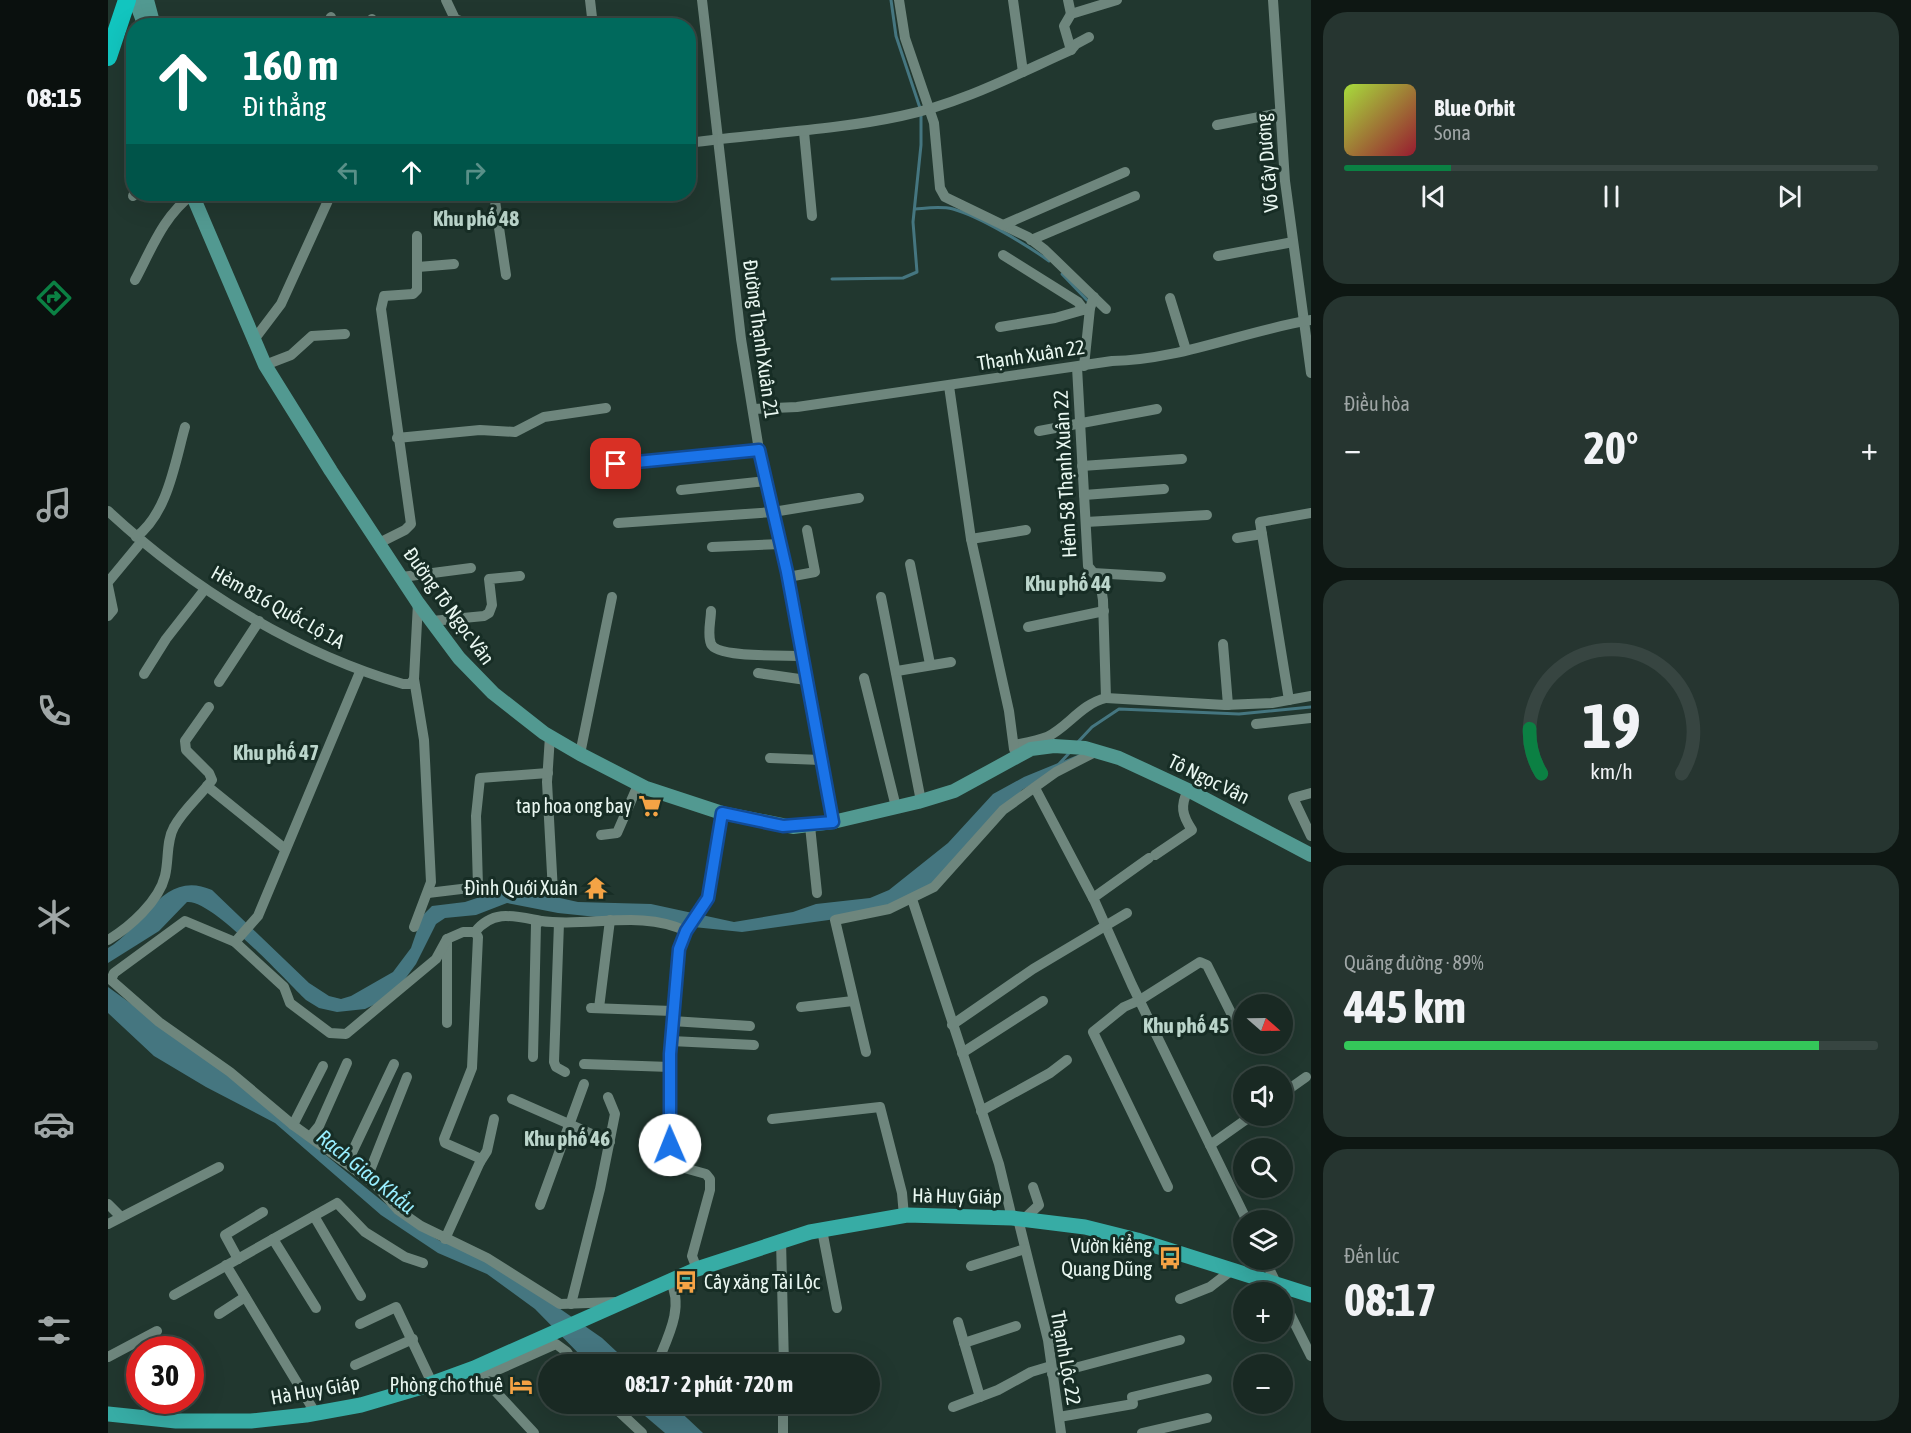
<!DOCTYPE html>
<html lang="vi">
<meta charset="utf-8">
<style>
:root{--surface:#192923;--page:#263530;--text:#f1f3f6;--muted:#9fa6a6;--line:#374541;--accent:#0b8043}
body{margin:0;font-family:"Asap Condensed",sans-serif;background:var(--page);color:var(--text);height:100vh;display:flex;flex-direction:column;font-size:22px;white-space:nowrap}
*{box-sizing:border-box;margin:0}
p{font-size:20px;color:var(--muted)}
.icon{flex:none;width:33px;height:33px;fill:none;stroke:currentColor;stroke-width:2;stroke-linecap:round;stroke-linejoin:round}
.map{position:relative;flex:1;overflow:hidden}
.side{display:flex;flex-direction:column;gap:12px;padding:12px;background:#0e1713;width:600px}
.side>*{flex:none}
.top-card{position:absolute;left:18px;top:18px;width:570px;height:183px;border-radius:24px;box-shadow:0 6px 24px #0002,0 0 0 2px var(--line);background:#00695c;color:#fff;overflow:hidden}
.needle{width:39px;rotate:110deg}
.buttons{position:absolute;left:1125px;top:994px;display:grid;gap:12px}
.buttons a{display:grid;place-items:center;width:60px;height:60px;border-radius:50%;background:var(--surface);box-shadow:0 6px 24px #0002,0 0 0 2px var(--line);font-size:30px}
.speed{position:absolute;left:18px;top:1336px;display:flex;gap:12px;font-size:30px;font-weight:700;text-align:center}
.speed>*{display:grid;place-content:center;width:78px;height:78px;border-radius:50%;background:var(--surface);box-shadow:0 6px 24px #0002,0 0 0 2px var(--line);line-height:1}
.speed .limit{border:9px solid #d22;background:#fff;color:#111}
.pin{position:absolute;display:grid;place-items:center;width:51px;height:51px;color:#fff;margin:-26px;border-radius:12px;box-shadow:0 3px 9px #0006}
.me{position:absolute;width:66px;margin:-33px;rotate:359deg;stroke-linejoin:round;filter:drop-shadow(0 0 4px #0008)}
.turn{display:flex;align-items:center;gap:21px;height:126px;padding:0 18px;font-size:27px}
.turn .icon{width:78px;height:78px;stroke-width:2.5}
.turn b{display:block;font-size:42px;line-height:51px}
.lanes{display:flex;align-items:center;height:57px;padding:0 18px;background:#0003;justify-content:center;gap:30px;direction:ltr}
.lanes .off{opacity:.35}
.big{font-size:45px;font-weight:700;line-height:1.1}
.side .tile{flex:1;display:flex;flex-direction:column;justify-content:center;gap:9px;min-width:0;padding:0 21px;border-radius:24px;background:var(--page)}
.side .dial{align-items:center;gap:0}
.dial svg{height:156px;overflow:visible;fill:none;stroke:var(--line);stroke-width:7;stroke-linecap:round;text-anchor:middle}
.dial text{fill:var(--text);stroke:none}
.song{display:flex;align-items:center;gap:18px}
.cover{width:72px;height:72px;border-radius:9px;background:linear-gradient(135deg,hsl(80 70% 55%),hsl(350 70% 35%))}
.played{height:6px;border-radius:3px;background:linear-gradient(90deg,var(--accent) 20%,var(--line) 20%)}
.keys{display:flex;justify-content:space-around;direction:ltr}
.heat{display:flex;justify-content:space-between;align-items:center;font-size:33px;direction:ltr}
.charge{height:9px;border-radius:4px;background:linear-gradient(90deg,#34c759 89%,var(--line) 0)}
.trip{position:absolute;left:430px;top:1354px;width:342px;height:60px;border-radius:30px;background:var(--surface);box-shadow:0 6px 24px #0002,0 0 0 2px var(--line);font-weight:700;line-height:60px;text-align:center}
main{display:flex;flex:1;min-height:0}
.tabs{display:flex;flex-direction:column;width:108px;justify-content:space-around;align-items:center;background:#0a100e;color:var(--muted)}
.tabs .icon{width:42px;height:42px}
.tabs .selected{color:var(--accent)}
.tabs b{font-size:27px;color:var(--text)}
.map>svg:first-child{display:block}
</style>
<main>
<nav class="tabs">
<b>08:15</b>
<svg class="icon selected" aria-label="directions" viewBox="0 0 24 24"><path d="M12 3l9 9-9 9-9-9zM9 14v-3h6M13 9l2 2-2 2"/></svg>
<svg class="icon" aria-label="music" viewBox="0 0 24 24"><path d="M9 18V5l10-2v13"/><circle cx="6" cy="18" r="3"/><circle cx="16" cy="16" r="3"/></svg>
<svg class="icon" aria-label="phone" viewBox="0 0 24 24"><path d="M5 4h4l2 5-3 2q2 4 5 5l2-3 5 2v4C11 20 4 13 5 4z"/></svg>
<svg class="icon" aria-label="climate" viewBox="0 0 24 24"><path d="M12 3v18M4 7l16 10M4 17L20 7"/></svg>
<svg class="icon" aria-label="car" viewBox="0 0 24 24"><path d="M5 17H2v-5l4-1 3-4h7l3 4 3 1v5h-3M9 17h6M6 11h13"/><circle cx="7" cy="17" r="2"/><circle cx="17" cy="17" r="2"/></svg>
<svg class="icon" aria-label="filters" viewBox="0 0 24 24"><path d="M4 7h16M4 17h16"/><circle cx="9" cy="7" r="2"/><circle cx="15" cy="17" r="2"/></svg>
</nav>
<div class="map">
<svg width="1203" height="1433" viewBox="0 0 1203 1433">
<rect width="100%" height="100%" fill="#21372f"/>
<g fill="#457680">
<path d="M 977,752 L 914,790 L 832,878 L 797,902 L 735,918 L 634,932 L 450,913 L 399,903 L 368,915 L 337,918 L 328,924 L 308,964 L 294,983 L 278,999 L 257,1009 L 229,1012 L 211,1008 L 198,1000 C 177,980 104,899 79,902 L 51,931 L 0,963 L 0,948 C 36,927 55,868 104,890 L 201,983 L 221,996 L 233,999 L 243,996 L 285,972 L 303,948 L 314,916 L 324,906 L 357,902 L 402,887 L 470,902 L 543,904 L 626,922 L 685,912 L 708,904 L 762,898 L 781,890 L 840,843 L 885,794 L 916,777 Z"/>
<polygon points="0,987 151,1096 193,1135 300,1222 332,1241 368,1254 425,1290 494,1338 523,1365 482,1365 427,1309 379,1274 330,1253 273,1215 167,1123 98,1087 46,1056 0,1013"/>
<polygon points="523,1404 564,1404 595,1433 557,1433"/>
</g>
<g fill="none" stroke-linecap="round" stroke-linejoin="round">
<g stroke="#457680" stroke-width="3">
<polyline points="783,0 788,36 812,108"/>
<path d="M 807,209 C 820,208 832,206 845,209 C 871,216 919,245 941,261"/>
<polyline points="954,274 979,300"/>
<polyline points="724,279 795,278 809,272 805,222 813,145 813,114"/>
<polyline points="969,743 984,727 1011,709 1131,714 1203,707"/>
<polyline points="951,764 963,751"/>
</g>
<g stroke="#6e867d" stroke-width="10">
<polyline points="338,0 347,19 355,22 373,21"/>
<polyline points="482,0 485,26"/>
<polyline points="594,0 633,339 651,450 679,572 725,822"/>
<polyline points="791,0 797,38 826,123 832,188 837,197 920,237 937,250 998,309"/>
<polyline points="905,0 915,72"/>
<polyline points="960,0 963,14"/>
<polyline points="1165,0 1177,181 1203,373"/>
<polyline points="218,26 223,17"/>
<polyline points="260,26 264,19"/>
<polyline points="963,50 956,26 963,14 1009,0"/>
<polyline points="1109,125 1172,113"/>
<polyline points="696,132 704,216"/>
<path d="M 580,143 C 651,133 723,131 793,116 C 852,104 909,74 963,50 L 968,44 L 981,37"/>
<polyline points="386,194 398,275"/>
<polyline points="25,196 26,194"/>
<polyline points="895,225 1017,172"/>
<polyline points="923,240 1027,196"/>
<polyline points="895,255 970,302 976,310"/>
<polyline points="1110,256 1185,242"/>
<polyline points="310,267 346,264"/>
<path d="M 27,280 C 43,250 56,215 84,195"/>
<polyline points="1062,298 1078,350"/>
<polyline points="892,327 947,318 982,308 986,297"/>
<polyline points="145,341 173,304 223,194"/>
<polyline points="157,365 183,355 204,336 237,334"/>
<polyline points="976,366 982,308"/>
<polyline points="841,386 863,539"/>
<path d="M 645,409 L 689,407 L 1004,361 C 1071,360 1136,331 1203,320"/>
<polyline points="931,431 1049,409"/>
<polyline points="289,438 372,430 407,432 436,417 498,408"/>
<polyline points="508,464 651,450"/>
<polyline points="974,466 1074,459"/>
<polyline points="573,490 658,481"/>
<polyline points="976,495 1056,489"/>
<path d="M 0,511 C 83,588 186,652 295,684 L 302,684 L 306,679"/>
<polyline points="978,522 1099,515"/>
<polyline points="510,523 665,512 751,498"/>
<path d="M 28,537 C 60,513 67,462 77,427"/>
<polyline points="1129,538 1154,534"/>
<polyline points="271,543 297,530 303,524 273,309 276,296 305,294 309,290 309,236"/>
<polyline points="604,547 673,544"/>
<polyline points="802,564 822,664"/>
<polyline points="985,573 1053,577"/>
<polyline points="294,577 363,568"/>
<polyline points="680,577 707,572 699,530"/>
<polyline points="0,582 34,541"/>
<polyline points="0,586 5,610 0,616"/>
<polyline points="773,597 813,801"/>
<path d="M 603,611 C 603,620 599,634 603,644 C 609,658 676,655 694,656"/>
<polyline points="324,621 376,616 381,613 384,605 381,579 412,576"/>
<polyline points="920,627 996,611"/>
<polyline points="1115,644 1120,705"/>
<polyline points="789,671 843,662"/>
<polyline points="650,673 698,680"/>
<polyline points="36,674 58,639 97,589"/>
<polyline points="756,678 788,807"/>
<polyline points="111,682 151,621"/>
<polyline points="998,698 1117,705 1164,703 1203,696"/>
<polyline points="1181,700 1152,522 1203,513"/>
<polyline points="1148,724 1203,718"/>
<polyline points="442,736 439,782 445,892"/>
<path d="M 906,745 C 916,743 929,741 939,737 C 960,727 973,704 998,698 L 995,600 L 992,581 L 980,566 L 969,367"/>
<polyline points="906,749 901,711 863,539 918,530"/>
<polyline points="472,754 504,597"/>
<polyline points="662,758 713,760"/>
<polyline points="99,786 177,849"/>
<polyline points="927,788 987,902 1024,985 1139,1221"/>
<polyline points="1203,793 1185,798 1203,836"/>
<polyline points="702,826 709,893"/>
<polyline points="493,835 509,833 530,785"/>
<path d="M 1047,855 L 1084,830 C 1074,815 1072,806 1080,790"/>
<polyline points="320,893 370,887 368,816 372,778 440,773"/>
<polyline points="985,898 1041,858"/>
<polyline points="804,899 891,1164 904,1218"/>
<polyline points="451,923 446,1062 448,1067 457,1072"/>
<polyline points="306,927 323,882 316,740 306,679 310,603"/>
<path d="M 367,932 C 385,909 406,916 433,921"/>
<path d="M 0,940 C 22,927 51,901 57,876 C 61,860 58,841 66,827 C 75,810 92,796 104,780 L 101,773 L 78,750 L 77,741 L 101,707"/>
<polyline points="127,942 150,916 252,672"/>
<polyline points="693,1007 745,1001"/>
<polyline points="483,1008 564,1011"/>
<polyline points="491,1008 502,920"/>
<polyline points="564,1021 642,1026"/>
<polyline points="339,1023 339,939"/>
<polyline points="844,1025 925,969 1019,913"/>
<polyline points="563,1041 646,1045"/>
<polyline points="758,1052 727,920 781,909 826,887 895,810 948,772 989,751"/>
<polyline points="854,1053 935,1001"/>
<path d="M 425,1057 L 428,924 L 433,921 C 480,928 533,909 578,931"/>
<polyline points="476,1064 562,1067"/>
<polyline points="1174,1094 1198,1077"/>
<polyline points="404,1099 502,1142"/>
<polyline points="873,1111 942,1073 959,1060"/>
<polyline points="664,1119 772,1107 794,1193 796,1216"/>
<polyline points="185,1125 215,1066"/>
<polyline points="202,1137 211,1126 239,1063"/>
<polyline points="1102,1145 1143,1116"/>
<polyline points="372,1162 379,1151 386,1119"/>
<polyline points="239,1163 286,1064"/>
<polyline points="259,1178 299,1077"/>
<polyline points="1060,1187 985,1032 1016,1007 1032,1000 1092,962 1099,965 1124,1015"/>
<polyline points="0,1204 13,1217"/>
<polyline points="432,1205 476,1084"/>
<polyline points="206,1216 253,1296"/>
<polyline points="910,1219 940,1340 953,1433"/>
<polyline points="916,1219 931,1205 925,1187"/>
<polyline points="0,1224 111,1167"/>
<polyline points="714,1230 729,1308"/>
<polyline points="165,1239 208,1308"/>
<polyline points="337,1239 372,1162 371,1158 337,1143 336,1139 364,1068 370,937 367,932 355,932 339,939 328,959 238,1034 222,1033 182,1003 176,987 127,942 77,921 6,973 3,980 51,1022 122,1072 185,1125 268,1185 290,1210 313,1226 379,1258 452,1304 509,1302"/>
<polyline points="673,1240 676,1365"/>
<polyline points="130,1259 117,1235 155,1212"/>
<polyline points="1157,1260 1170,1287"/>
<polyline points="118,1265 208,1414"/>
<polyline points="863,1266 917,1249"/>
<polyline points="589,1269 584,1256 602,1190 602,1179 598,1174 562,1164 562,1067 571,949 578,931 600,898 614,813"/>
<polyline points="66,1295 229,1203 257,1232 297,1257 315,1263"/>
<polyline points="1174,1298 1203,1356"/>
<polyline points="1072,1299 1102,1287 1124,1270"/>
<polyline points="463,1304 492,1189 507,1114 500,1097"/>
<polyline points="111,1314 137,1297"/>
<polyline points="850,1322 872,1397"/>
<polyline points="252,1324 288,1307 324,1383"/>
<polyline points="856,1343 908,1326"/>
<polyline points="0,1357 49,1331"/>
<path d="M 551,1359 C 561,1335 576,1305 562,1281"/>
<polyline points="247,1365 305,1339"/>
<polyline points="366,1368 426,1433"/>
<polyline points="367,1368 385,1372 448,1344 459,1352 467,1365"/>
<polyline points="944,1374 1072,1340"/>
<polyline points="503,1404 534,1433"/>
<polyline points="675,1404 675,1433"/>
<polyline points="845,1407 890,1390 923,1372 943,1366"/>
<polyline points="951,1417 1025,1404 1024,1397 1099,1379"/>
<polyline points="1034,1433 1099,1418"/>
</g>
<g stroke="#529991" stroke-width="14">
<polyline points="27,0 37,26"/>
<polyline points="39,0 46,26"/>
<polyline points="84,194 157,365 223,471 310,603 351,658 385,693 436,733 472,754 538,788 614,813 685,827 725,822 810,802 846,791 923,749 946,746 977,748 1011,758 1080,790 1203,855"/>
</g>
<polyline stroke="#37aca5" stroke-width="15" points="0,1414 68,1421 143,1421 198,1415 253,1405 314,1387 366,1368 589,1269 702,1232 799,1215 904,1218 977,1227 1029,1240 1203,1295"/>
<polyline stroke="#12c5bf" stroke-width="18" points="0,57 19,0"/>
</g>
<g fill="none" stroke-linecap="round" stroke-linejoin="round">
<g stroke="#114b97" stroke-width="15">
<polyline id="route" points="508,464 651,450 679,572 725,822 675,826 614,813 600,898 578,931 571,949 562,1054 562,1145"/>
</g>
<use href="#route" stroke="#1a73e8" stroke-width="10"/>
</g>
<defs>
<g id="supermarket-bare" transform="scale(1.8)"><path d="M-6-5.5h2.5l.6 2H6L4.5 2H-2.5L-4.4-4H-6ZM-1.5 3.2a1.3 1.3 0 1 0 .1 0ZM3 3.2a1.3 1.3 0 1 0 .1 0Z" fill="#f5a345" stroke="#172d25" stroke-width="2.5" paint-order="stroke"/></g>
<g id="temple-bare" transform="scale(1.8)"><path d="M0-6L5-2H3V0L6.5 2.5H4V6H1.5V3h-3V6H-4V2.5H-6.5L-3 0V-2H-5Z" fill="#f5a345" stroke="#172d25" stroke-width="2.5" paint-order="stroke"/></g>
<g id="bus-bare" transform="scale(1.8)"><path d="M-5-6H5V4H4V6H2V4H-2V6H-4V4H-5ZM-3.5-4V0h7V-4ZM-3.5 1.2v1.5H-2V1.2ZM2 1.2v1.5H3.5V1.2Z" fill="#f5a345" stroke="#172d25" stroke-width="2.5" paint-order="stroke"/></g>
<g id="hotel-bare" transform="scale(1.8)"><path d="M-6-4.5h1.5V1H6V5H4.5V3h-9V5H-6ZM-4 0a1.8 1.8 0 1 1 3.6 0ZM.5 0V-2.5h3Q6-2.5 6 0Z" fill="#f5a345" stroke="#172d25" stroke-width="2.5" paint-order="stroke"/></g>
</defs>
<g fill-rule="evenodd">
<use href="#supermarket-bare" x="542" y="806"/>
<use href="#temple-bare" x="488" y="888"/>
<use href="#bus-bare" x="1062" y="1258"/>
<use href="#bus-bare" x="578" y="1282"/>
<use href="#hotel-bare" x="413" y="1385"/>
</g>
<g text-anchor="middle" stroke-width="6" stroke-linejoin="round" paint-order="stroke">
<g font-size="20" fill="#e9f7f1" stroke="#172d25">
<text transform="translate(1159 163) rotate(-95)" y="7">Võ Cây Dương</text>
<text transform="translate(653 339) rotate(82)" y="7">Đường Thạnh Xuân 21</text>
<text transform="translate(923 355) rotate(-9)" y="7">Thạnh Xuân 22</text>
<text transform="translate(957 474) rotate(-93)" y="7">Hẻm 58 Thạnh Xuân 22</text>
<text transform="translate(341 606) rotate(54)" y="7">Đường Tô Ngọc Vân</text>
<text transform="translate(170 607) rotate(29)" y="7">Hẻm 816 Quốc Lộ 1A</text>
<text transform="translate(1101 779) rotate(26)" y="7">Tô Ngọc Vân</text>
<text transform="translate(849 1196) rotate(1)" y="7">Hà Huy Giáp</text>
<text transform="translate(958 1358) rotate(80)" y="7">Thạnh Lộc 22</text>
<text transform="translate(207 1390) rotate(-10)" y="7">Hà Huy Giáp</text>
</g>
<g font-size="20" fill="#e9f7f1" stroke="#172d25" text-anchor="end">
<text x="524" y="813">tap hoa ong bay</text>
<text x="470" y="895">Đình Quới Xuân</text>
<text x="1044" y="1253">Vườn kiểng<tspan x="1044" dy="23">Quang Dũng</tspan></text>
<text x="596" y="1289" text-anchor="start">Cây xăng Tài Lộc</text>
<text x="395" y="1392">Phòng cho thuê</text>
</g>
<g font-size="21" font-weight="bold" fill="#bbd5cb" stroke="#172d25">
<text x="368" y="226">Khu phố 48</text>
<text x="960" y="591">Khu phố 44</text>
<text x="168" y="760">Khu phố 47</text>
<text x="1078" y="1033">Khu phố 45</text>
<text x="459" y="1146">Khu phố 46</text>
</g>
<g font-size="21" font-style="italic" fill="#98edfe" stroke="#172d25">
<text transform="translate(258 1172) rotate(39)" y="7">Rạch Giao Khẩu</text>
</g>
</g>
</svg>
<div class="buttons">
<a><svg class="needle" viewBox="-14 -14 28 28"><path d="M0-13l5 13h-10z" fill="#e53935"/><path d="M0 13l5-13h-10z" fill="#9fa6a6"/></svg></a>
<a><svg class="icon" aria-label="sound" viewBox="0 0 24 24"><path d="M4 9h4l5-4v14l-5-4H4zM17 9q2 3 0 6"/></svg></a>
<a><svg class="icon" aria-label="search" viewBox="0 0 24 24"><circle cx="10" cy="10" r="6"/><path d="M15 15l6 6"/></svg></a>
<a><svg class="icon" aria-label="layers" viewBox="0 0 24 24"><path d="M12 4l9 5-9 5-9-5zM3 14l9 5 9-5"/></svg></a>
<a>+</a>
<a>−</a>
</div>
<div class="speed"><div class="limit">30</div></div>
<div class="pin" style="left:508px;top:464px;background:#d93025"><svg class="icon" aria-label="arrive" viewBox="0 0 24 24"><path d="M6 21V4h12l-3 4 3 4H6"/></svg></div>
<svg class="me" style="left:562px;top:1145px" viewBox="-20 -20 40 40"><circle r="19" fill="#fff"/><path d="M0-13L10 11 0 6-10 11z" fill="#1a73e8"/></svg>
<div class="trip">08:17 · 2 phút · 720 m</div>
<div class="top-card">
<div class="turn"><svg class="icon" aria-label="ahead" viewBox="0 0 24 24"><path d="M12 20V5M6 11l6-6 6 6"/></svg><div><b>160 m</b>Đi thẳng</div></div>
<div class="lanes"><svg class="icon off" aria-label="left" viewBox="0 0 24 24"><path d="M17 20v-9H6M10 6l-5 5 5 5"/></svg><svg class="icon" aria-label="ahead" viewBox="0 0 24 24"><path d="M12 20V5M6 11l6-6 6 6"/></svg><svg class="icon off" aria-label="right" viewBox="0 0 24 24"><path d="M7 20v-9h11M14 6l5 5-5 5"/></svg></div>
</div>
</div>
<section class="side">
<div class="tile">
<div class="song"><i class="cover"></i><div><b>Blue Orbit</b><p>Sona</p></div></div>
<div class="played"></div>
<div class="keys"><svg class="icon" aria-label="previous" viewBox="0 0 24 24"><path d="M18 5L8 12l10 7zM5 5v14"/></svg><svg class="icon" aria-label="pause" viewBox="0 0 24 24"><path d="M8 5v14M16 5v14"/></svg><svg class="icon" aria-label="next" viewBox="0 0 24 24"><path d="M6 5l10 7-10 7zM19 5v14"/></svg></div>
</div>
<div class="tile"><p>Điều hòa</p>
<div class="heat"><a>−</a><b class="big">20°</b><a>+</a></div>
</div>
<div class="tile dial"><svg viewBox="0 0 100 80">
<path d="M14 69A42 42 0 1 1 86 69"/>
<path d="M14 69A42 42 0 0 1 8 46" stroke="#0b8043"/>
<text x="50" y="56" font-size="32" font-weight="700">19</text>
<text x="50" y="72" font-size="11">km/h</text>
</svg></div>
<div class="tile"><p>Quãng đường · 89%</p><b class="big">445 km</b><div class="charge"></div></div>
<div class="tile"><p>Đến lúc</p><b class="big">08:17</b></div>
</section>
</main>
